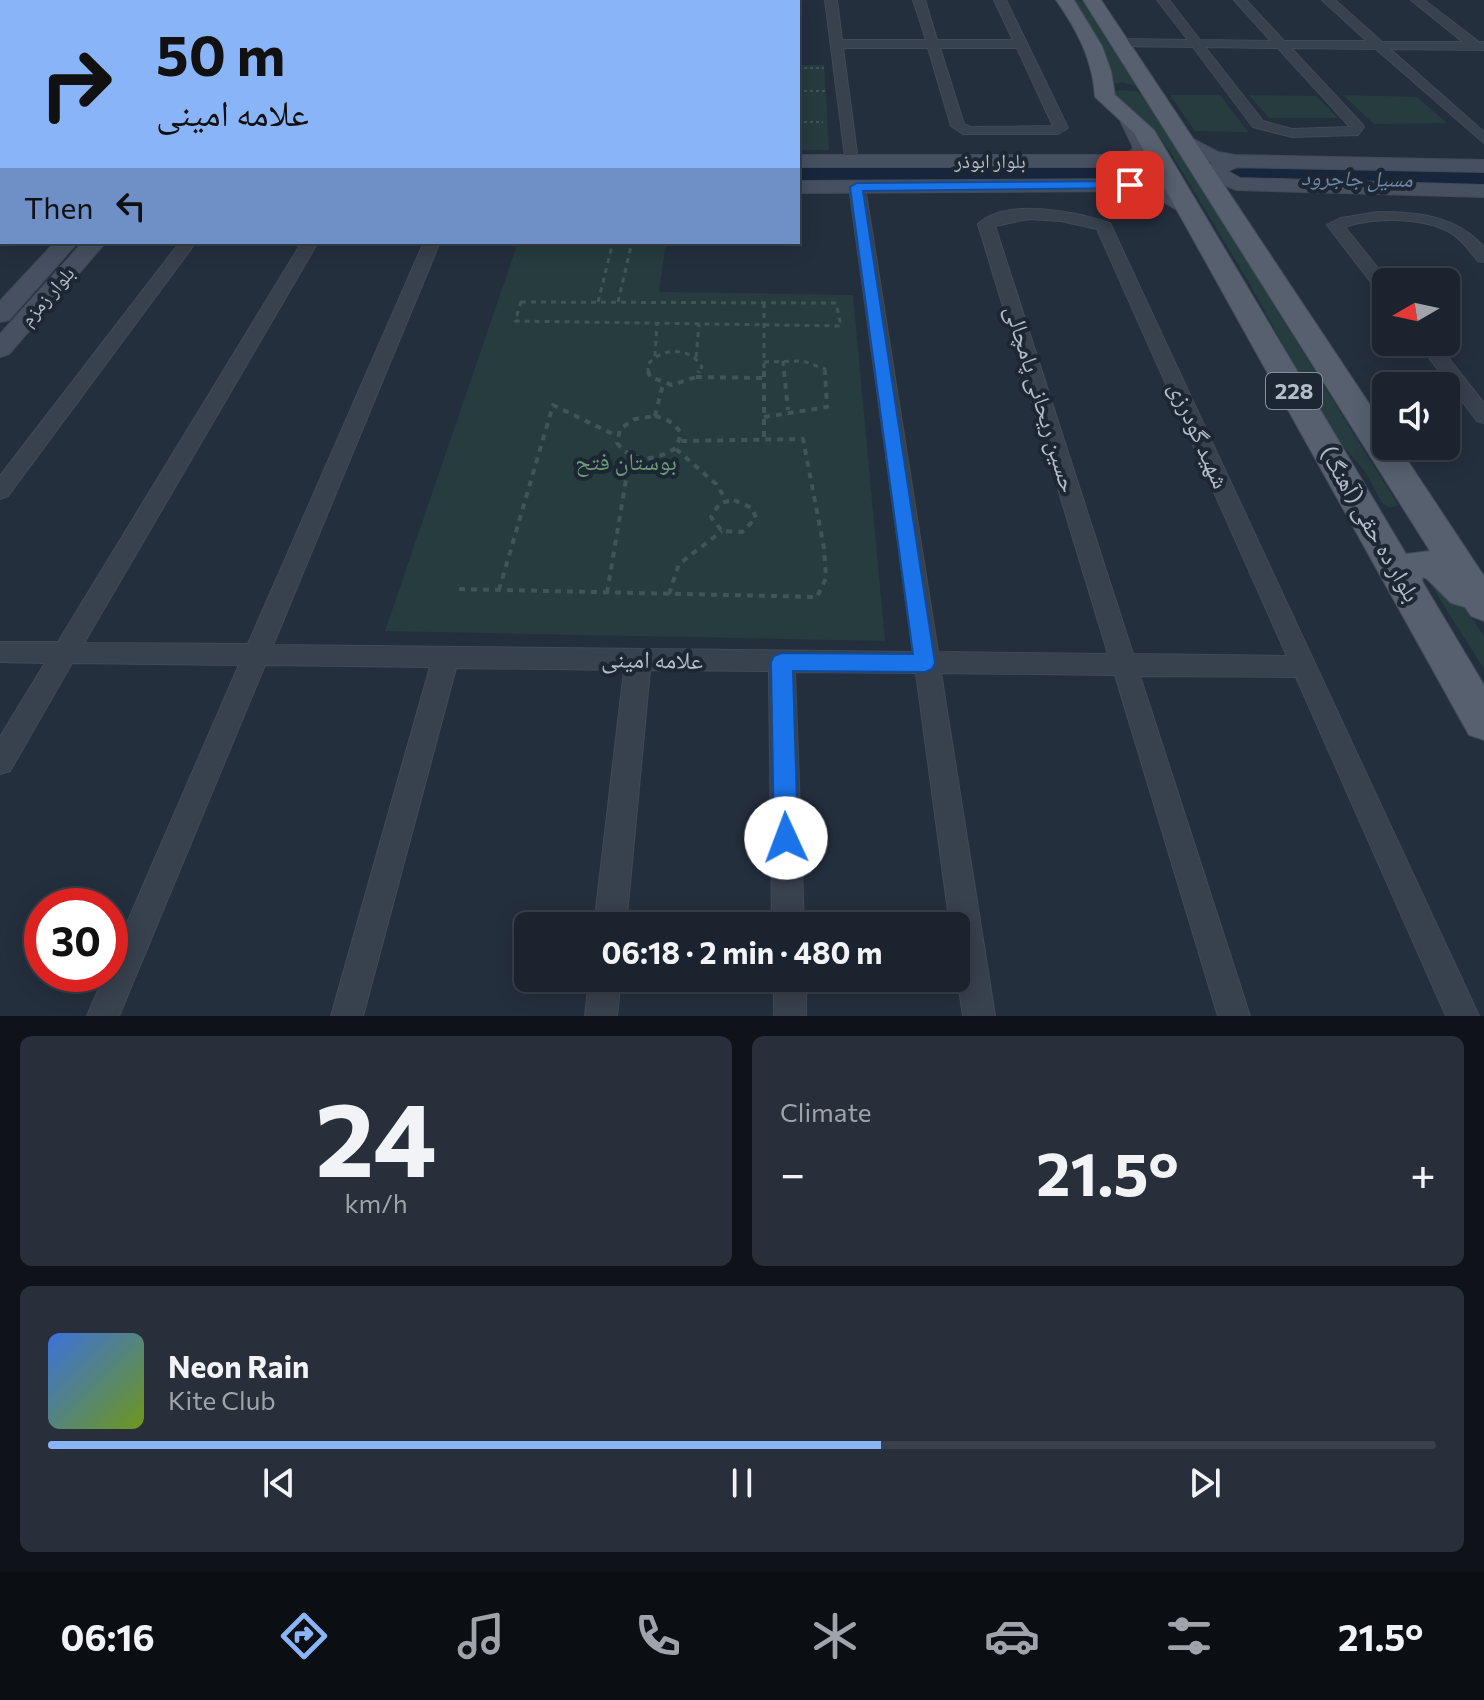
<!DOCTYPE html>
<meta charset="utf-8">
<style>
:root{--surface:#1b232e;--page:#282f3a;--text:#f1f3f6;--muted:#a0a4aa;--line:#39404a;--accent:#8ab4f8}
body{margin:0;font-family:Commissioner,"Noto Naskh Arabic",sans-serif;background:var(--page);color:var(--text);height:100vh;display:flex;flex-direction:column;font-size:30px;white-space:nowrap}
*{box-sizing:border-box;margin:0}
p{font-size:26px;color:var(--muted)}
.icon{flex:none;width:44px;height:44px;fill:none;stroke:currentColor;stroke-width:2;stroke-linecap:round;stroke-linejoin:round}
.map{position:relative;height:1016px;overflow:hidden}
.details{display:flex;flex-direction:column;gap:20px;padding:20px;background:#0f1319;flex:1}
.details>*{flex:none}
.top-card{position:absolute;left:0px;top:0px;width:800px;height:244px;box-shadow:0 4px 20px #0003,0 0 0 2px var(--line);background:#8ab4f8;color:#111;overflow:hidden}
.needle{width:52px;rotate:261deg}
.fabs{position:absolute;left:1372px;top:268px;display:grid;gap:16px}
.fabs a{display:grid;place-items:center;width:88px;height:88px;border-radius:12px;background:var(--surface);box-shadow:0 4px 20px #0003,0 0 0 2px var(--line);font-size:40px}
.speed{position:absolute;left:24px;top:888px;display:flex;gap:16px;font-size:40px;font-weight:700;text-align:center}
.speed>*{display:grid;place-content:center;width:104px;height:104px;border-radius:50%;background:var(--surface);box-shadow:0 4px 20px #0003,0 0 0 2px var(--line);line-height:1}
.speed .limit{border:12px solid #d22;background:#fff;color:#111}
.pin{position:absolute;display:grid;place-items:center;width:68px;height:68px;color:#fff;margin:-34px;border-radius:16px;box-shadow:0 4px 12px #0006}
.me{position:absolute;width:88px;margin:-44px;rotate:358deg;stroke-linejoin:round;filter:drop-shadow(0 0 6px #0008)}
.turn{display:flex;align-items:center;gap:28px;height:168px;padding:0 24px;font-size:36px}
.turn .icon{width:104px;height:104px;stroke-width:2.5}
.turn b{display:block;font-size:56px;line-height:68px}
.then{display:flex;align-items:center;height:76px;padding:0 24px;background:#0003;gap:16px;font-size:30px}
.big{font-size:60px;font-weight:700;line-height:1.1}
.details .card{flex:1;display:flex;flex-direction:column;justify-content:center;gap:12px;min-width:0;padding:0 28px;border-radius:12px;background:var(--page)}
.details .dial{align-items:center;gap:0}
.dial b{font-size:104px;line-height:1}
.song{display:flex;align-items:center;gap:24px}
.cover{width:96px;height:96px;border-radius:12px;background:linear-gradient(135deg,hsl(220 70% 55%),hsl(80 70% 35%))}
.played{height:8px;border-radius:4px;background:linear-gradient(90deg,var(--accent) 60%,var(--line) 60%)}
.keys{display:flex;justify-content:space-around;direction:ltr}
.heat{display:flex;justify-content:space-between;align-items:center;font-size:44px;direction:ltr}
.details .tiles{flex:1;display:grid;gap:20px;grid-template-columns:1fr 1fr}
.card:last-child{grid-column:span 2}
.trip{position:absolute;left:514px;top:912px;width:456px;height:80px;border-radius:12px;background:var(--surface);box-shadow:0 4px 20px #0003,0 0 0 2px var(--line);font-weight:700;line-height:80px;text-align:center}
.tabs{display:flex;height:128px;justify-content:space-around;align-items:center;background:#0b0e12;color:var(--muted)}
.tabs .icon{width:56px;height:56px}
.tabs .on{color:var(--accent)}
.tabs b{font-size:36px;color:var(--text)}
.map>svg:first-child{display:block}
</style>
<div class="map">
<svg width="1484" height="1016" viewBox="0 0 1484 1016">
<rect width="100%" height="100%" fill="#242f3e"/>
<g fill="#263c3f">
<polygon points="1075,0 1082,1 1136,86 1122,82 1111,85 1095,36"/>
<polygon points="798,65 824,65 829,150 798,150"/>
<polygon points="1120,90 1136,91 1146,99 1398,505 1390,508 1382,503 1366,473 1330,430 1248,281 1171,153 1152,127 1116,99 1115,92"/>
<polygon points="1170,95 1220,95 1248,132 1195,131"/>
<polygon points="1249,95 1316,96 1338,118 1269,118"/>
<polygon points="1343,95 1417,97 1447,123 1374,124"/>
<polygon points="518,242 666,242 659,292 853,295 885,641 385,631"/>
<polygon points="1436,579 1451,588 1484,636 1484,669 1433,588"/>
</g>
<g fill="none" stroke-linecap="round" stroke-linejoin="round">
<g fill="#17263c" fill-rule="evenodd">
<rect x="0" y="159" width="2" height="16"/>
<polygon points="798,166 1138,168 1147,171 1151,176 1147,181 1138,184 798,182"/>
<polygon points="1229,169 1484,171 1484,187 1220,182 1216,177 1220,172"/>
</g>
<g stroke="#414a57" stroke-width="2">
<g id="minor">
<polygon points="52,0 65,0 50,2"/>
<polygon points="134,0 146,0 132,2"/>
<polygon points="220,0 232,0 218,2"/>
<polygon points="365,0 377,0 364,2"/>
<polygon points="453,0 465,0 452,2"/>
<polygon points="531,0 543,0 530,2"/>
<rect x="615" y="0" width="12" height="2"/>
<rect x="681" y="0" width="12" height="2"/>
<rect x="748" y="0" width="12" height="2"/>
<path d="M 825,0 L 837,0 L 842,40 L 926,40 L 913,0 L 925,0 L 937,40 L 1013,40 L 994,0 L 1006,0 L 1068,128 L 1058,134 L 963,134 L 951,126 L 928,48 L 843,48 L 858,161 L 856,164 L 846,164 ZM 940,48 L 1017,48 L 1053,126 L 970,127 L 964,124 Z"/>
<path d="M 1157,0 L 1169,0 L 1200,40 L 1271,41 L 1234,0 L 1246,0 L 1284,41 L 1367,41 L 1322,0 L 1335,0 L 1382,42 L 1463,42 L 1411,0 L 1424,0 L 1479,42 L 1484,42 L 1484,50 L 1390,49 L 1484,132 L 1484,143 L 1376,49 L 1291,48 L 1362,124 L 1364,127 L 1358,135 L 1292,137 L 1253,127 L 1193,47 L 1116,46 L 1114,43 L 1120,39 L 1188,40 ZM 1205,47 L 1278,48 L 1350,127 L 1292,129 L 1263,121 Z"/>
<polygon points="2,37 2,46 0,47 0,38"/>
<polygon points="0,113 2,113 0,123"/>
<path d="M 857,182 L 865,187 L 938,652 L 1108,654 L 978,224 C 1006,197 1076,212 1110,223 L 1479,1016 L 1446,1016 L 1296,677 L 1140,676 L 1250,1016 L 1218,1016 L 1115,675 L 941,673 L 995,1016 L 963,1016 L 956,968 L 956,926 L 950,926 L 916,673 L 795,672 L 804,926 L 772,926 L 769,671 L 650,670 L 626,926 L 594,926 L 624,670 L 456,668 L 363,1016 L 331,1016 L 430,667 L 265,665 L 119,1016 L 87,1016 L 105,974 L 110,974 L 110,962 L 239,665 L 72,663 L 10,771 L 0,774 L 0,737 L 45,663 L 0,662 L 0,642 L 58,642 L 302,242 L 318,242 L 84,643 L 248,644 L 424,242 L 440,242 L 273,645 L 913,652 L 849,187 ZM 1028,219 L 1061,221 L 1097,229 L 1287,656 L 1133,654 L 995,226 Z"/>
<polygon points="2,212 2,223 0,224 0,213"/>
<path d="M 1378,212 C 1419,212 1456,216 1484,247 L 1484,262 L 1478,261 C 1470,251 1462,240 1451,233 C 1424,217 1374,217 1345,227 L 1389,282 L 1386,282 L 1386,295 L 1380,294 L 1327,225 L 1341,218 Z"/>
<polygon points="180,242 196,242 8,496 0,499 0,476"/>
<polygon points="1417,342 1436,342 1484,403 1484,423 1477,421"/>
<polygon points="589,978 621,978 617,1016 585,1016"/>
<rect x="774" y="978" width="32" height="38"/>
</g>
</g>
<g stroke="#414a57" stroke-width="2">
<g id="secondary">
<polygon points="281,0 297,0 279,2"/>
<polygon points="1128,112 1135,114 1153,147 1146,159 1118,167 798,167 798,155 1117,155 1131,151 1133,147 1119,118"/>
<polygon points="1183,134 1218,152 1235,155 1484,160 1484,172 1237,167 1228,171 1240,178 1484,185 1484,197 1237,190 1215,182 1207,168 1212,163 1176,144 1173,140"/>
<rect x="0" y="150" width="2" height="12"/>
<rect x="0" y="174" width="2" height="12"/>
<polygon points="1130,179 1167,187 1202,212 1191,218 1153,196 1130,191 798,193 798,181"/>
<polygon points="55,242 78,242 9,320 0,322 0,301"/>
<polygon points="83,242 106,242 9,354 0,357 0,334"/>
</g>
</g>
<g stroke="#414a57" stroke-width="2">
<path id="primary" d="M 1056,0 L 1074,0 L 1102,46 L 1111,71 L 1115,95 L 1154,130 L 1406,554 L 1430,551 L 1083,0 L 1101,0 L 1386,429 L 1386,446 L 1398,446 L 1484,576 L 1484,621 L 1471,616 L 1465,607 L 1451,603 L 1427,579 L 1423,577 L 1422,581 L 1484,685 L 1484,740 L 1469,735 L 1134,133 L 1095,97 C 1093,60 1077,30 1056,0 Z"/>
</g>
<g stroke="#3f5557" stroke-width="2" stroke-dasharray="3 3" stroke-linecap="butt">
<polyline points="798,68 824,68"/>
<polyline points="798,91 826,91"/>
<polyline points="798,122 823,122"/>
</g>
<g stroke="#3f5557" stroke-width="3" stroke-dasharray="5 5" stroke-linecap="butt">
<polygon points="521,302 836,303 841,326 515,321"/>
<polyline points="598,302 613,242"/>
<polyline points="618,302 632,242"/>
<polyline points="764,303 764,373"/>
<polyline points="655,356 657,323"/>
<polyline points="696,357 699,324"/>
<polyline points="783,361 784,373"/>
<polyline points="764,362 803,361 825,369 825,373"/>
<path d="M 649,373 L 647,366 C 660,347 690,346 702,367 L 698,373"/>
</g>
<g stroke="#3f5557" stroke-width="4" stroke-dasharray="6 6" stroke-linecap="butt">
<polyline points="648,371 650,377 672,385 696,377 699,371"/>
<polyline points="764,371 764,438"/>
<polyline points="784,371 788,410"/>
<polyline points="696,377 764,378"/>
<path d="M 655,416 C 667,419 675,423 681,434 L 676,448 C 655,461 633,464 617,443 L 620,429 L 635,419 Z"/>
<polyline points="655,416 663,384"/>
<polyline points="764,417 827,407 825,371"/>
<polyline points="676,449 716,484 727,501"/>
<polygon points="734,500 752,508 756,518 742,532 722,531 711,517 720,503"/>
<polyline points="459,589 817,597 826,578 824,548 803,439 680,441"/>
<polyline points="499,590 553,405 617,436"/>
<polyline points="607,593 630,456"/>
<polyline points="669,594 679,564 722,531"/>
</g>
<use href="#minor" fill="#38414e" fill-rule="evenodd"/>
<use href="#secondary" fill="#465061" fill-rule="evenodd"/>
<use href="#primary" fill="#56606e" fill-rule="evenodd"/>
</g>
<polygon fill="#1a73e8" stroke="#114b97" stroke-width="2" points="1130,181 1136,185 1134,188 863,191 935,663 932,669 925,672 793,671 798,838 795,846 786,849 778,846 774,838 771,662 774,656 782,653 913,654 850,187 857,183"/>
<g text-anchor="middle" stroke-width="8" stroke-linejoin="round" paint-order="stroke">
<g font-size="20" fill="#b4bcc9" stroke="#1d2633">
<text x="990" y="168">بلوار ابوذر</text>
<text transform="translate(47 296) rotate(-49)" y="7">بلوار زمزم</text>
</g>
<g font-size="22" font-style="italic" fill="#6d86a8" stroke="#1d2633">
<text transform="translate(1357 178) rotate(1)" y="8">مسیل جاجرود</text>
</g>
<rect fill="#1d2633" stroke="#878f9c" stroke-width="2" x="1266" y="373" width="56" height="36" rx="6"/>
<g font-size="22" font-weight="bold" fill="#b4bcc9">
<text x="1294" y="399">228</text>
</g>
<g font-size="24" fill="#b4bcc9" stroke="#1d2633">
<text transform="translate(1041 399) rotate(73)" y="8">حسین ریحانی پامچالی</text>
<text transform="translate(1199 435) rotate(66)" y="8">شهید گودرزی</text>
<text transform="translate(1370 524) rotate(60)" y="8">بلوار ده حقی (آهنگ)</text>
<text transform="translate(652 660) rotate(1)" y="8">علامه امینی</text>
</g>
<g font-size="24" fill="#6b9a76" stroke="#1d2633">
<text x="626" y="470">بوستان فتح</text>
</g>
</g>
</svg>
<div class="fabs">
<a><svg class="needle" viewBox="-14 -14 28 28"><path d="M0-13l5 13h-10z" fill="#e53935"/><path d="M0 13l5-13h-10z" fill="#a0a4aa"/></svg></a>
<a><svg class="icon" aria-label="sound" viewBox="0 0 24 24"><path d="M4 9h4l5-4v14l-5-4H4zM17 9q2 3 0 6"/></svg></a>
</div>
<div class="speed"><div class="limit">30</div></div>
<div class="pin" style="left:1130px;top:185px;background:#d93025"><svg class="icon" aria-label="arrive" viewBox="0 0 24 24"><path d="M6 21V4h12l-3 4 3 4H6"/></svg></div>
<svg class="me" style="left:786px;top:838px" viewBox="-20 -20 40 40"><circle r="19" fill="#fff"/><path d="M0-13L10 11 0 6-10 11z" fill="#1a73e8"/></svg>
<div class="trip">06:18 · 2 min · 480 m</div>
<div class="top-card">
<div class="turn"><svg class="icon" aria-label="right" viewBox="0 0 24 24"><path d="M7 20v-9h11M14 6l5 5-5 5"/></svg><div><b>50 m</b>علامه امینی</div></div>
<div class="then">Then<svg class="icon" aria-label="left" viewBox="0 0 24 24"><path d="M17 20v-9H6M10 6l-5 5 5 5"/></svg></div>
</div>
</div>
<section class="details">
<div class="tiles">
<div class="card dial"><b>24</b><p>km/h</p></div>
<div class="card"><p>Climate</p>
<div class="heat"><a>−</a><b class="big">21.5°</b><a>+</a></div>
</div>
<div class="card">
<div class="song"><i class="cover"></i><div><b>Neon Rain</b><p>Kite Club</p></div></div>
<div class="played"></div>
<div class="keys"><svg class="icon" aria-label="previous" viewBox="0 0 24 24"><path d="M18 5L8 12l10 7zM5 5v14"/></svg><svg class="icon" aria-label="pause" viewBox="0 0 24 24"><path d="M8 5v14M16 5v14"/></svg><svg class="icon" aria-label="next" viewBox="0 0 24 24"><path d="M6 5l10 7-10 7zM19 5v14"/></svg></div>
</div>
</div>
</section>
<nav class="tabs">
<b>06:16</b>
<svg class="icon on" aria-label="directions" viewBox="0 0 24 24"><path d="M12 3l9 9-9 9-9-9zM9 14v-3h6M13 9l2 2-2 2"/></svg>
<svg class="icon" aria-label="music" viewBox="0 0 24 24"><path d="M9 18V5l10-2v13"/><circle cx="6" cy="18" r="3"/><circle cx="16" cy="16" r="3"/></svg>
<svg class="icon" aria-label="phone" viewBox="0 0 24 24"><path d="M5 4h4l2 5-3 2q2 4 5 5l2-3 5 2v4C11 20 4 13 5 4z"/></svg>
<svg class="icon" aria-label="climate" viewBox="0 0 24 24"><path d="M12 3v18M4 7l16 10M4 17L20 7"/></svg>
<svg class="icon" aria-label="car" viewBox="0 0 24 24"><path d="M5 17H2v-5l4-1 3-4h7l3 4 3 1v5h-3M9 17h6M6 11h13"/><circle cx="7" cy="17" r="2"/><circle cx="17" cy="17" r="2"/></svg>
<svg class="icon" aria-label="filters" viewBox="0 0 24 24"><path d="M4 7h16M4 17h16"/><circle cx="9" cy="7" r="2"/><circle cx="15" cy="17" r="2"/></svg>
<b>21.5°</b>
</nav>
